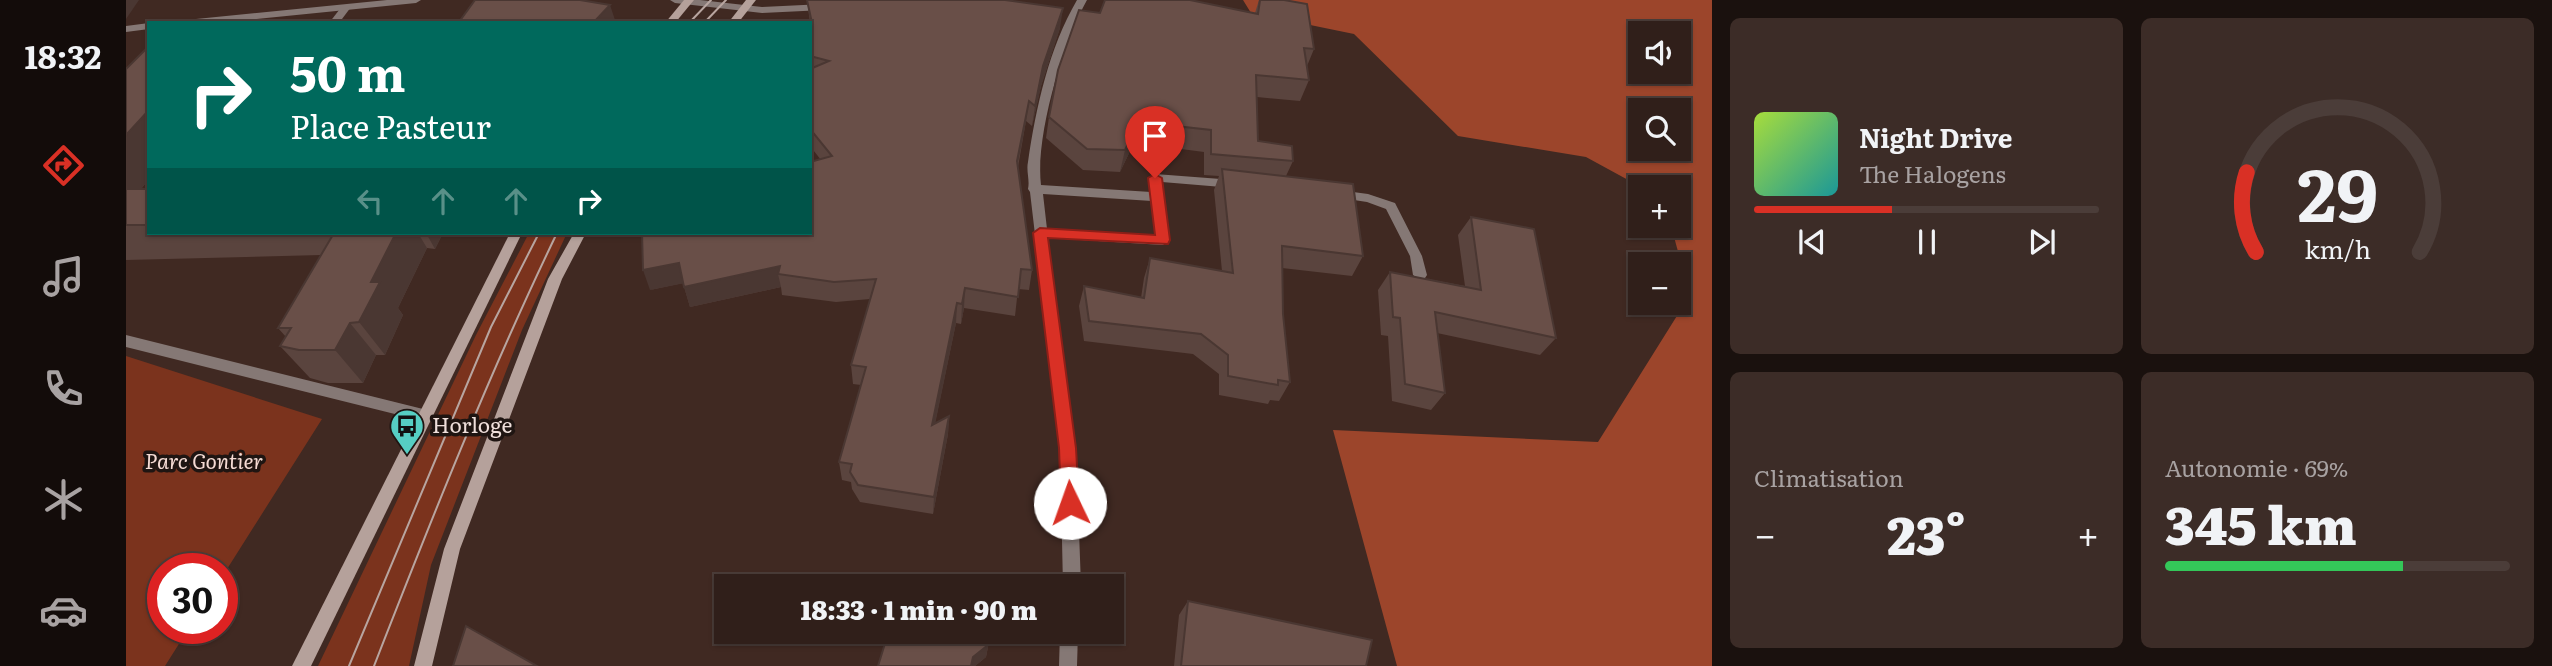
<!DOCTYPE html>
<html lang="fr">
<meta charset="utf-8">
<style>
:root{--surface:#301f1a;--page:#3c2c27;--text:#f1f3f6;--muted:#a8a2a2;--line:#4b3d39;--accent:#d93025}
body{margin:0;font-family:Literata,serif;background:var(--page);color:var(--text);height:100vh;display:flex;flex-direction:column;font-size:26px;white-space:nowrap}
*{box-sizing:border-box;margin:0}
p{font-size:23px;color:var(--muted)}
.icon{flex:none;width:38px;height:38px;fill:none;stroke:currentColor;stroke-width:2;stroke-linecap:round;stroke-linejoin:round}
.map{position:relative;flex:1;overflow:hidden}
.details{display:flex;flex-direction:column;gap:18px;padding:18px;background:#1a110e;width:840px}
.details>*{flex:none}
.guide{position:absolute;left:21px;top:21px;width:665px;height:214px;border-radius:0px;box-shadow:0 2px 5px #0004,0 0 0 2px var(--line);background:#00695c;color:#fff;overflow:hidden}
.buttons{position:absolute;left:1502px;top:21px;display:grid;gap:14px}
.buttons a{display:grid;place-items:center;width:63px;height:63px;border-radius:0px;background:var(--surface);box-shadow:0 2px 5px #0004,0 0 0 2px var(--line);font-size:35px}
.speed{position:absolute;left:21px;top:553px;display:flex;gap:14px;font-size:35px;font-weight:700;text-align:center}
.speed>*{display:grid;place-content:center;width:91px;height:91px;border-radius:50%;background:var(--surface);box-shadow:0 2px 5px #0004,0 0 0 2px var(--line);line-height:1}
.speed .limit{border:10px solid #d22;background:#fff;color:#111}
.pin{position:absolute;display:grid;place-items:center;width:60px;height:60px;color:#fff;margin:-72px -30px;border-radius:50% 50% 50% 0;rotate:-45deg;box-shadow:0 0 7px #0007}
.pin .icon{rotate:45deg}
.me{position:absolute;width:77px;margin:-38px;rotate:357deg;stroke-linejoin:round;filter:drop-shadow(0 0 5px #0008)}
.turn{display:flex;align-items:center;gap:24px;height:147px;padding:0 28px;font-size:32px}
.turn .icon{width:91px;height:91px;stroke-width:2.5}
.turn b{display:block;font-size:49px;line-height:60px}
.lanes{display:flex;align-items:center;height:66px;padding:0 28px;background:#0003;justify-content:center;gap:35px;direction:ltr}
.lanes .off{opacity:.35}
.big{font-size:52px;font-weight:800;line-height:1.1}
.details .tile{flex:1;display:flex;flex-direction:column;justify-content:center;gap:10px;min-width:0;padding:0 24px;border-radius:10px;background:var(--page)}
.details .dial{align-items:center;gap:0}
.dial svg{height:182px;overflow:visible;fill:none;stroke:var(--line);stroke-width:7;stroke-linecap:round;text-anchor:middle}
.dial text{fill:var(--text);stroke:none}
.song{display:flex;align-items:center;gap:21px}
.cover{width:84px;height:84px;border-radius:10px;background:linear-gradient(135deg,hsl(80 70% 55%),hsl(180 70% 35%))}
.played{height:7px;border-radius:4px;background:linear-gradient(90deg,var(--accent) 40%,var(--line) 40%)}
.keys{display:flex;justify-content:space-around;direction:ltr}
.heat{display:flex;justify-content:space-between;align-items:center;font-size:38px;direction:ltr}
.charge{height:10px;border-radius:5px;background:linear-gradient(90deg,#34c759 69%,var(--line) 0)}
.details .tiles{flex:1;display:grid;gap:18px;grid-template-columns:repeat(2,1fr)}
.trip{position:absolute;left:588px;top:574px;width:410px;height:70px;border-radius:0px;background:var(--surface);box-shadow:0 2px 5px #0004,0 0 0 2px var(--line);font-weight:800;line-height:70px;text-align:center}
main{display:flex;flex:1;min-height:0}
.dock{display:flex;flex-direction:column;width:126px;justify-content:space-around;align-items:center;background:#130c0a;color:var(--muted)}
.dock .icon{width:49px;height:49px}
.dock .current{color:var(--accent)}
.dock b{font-size:32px;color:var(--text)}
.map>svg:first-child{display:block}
</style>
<main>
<nav class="dock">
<b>18:32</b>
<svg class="icon current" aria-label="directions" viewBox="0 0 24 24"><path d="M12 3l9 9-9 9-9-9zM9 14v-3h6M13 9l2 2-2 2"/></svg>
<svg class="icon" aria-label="music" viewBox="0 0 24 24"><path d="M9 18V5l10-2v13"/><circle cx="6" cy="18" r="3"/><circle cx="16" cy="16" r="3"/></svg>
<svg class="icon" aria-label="phone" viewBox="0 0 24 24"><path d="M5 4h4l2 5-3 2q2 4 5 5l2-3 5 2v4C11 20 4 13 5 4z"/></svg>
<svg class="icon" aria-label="climate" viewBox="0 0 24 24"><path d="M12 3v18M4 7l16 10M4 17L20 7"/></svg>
<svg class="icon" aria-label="car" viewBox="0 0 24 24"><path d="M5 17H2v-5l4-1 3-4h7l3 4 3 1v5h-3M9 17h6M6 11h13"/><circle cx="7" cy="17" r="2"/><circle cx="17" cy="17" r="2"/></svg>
</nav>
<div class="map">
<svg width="1586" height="666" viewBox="0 0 1586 666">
<rect width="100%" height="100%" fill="#402922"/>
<g fill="#7b331d">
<polygon points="403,233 441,233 396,330 305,565 283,666 192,666 350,335"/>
<polygon points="0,356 196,419 96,577 96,569 37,569 37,628 63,628 39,666 0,666"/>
</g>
<path fill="#9c452b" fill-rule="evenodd" d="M 1117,0 L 1586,0 L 1586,666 L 1271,666 L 1207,430 L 1472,442 L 1564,295 L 1545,226 L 1552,226 L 1552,187 L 1515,187 L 1460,157 L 1332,136 L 1228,34 L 1125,13 ZM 1514,33 L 1552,33 L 1552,72 L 1514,72 ZM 1514,110 L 1552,110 L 1552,149 L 1514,149 Z"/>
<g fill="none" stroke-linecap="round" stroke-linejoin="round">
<g fill="#857875" fill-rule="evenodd">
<polygon points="217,5 225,7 213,23 203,23"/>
<polygon points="0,335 301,410 306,412 309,416 306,420 301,422 0,347"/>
</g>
<g fill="#857875" fill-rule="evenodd">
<polygon points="261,0 295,0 290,3 92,23 55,23 60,20"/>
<polygon points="544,0 574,0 636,7 698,4 703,7 698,10 636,13 549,3"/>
<path d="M 951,0 L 961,0 C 937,42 909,137 915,185 L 1025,192 L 1023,178 L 1029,174 L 1108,180 L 1114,184 L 1108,188 L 1036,182 L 1043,240 L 1037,245 L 922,238 L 950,448 L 955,586 L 937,586 L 934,448 L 904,192 L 902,189 C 904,180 900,171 902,162 C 910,107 923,48 951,0 ZM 917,194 L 1026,201 L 1030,235 L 921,229 Z"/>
<polygon points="23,23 23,29 0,32 0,26"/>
<polygon points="1212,190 1242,194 1269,203 1296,256 1301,275 1299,278 1294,280 1287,275 1284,256 1260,209 1241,202 1208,197 1206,194"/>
<polygon points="934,632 952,632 951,666 933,666"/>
</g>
<g fill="#b5a19b" fill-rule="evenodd">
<polygon points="558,0 568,0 549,23 539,23"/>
<polygon points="620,0 630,0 612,23 602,23"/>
<polygon points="384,233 396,233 185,666 166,666"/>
<polygon points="448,233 460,233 436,279 334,549 306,666 288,666 318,549 422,279"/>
</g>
<g stroke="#b8a5a0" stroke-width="2">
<polyline points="563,23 585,0"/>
<polyline points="578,23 600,0"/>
<polyline points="223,666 365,327 413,233"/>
<path d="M 248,666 C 305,520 363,374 431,233"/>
</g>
</g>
<g fill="#5a443e">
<polygon points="681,0 934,28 915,86 906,126 900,121 892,167 906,270 903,290 892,289 889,316 838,308 835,324 830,323 809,423 823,416 822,434 807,514 734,502 726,489 725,482 716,480 713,462 735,385 727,384 725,365 744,299 710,302 656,295 655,287 564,307 557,283 524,290 684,233 695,160 684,146 684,23"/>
<polygon points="1133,0 1158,0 1188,49 1181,66 1183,80 1174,101 1131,97 1132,141 1167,161 1160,176 1237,256 1226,276 1156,268 1157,314 1164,382 1153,401 1144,400 1142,404 1093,395 1093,374 1067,354 958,341 953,306 958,286 1015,298 1018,278 1024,258 1096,271 1088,190 1093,176 1078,175 1078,152 1017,144 1015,150 1006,147 994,172 957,170 920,138 923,117 974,13 1129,13"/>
<polygon points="0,69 23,179 15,189 23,189 23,233 317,233 309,249 301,248 272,308 277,315 259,355 250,355 237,383 202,383 184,378 154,346 160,337 152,328 195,255 0,260"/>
<polygon points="1345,217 1430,338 1414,355 1311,333 1319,393 1305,410 1266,401 1262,336 1255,335 1252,290 1264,272 1339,286 1332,235"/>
<polygon points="1062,601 1240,666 1048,666 1053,615"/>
<polygon points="754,632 865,632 860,657 849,666 752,666 759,644 754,638"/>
</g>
<g fill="#4a3732">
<polygon points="0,0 13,0 0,19"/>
<polygon points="484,5 490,23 467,23"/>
<polygon points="937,8 934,28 915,86 906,126 909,106 917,66"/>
<polygon points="903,101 900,121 888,182 891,161"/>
<polygon points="23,110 23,179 0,207 0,135"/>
<polygon points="1023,123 1017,144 1015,150 1021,128"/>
<polygon points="1011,125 1006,147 994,172 999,150"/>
<polygon points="270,233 292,233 301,248 272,308 277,315 259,355 233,322 245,282"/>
<polygon points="300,233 317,233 309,249"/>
<polygon points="553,263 559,283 524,290 517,270"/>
<polygon points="654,266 652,274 655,287 564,307 558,287"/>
<polygon points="839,288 838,308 835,324 836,304"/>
<polygon points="831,303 830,323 805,444 806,425"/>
<polygon points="224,323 250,355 237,383 209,350"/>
<polygon points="823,416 822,434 807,514 808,497"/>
<polygon points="865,632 860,657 849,666 845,666 847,657"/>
</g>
<g fill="#694f48" stroke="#4a3732" stroke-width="2">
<polygon points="349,0 454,0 484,5 467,23 333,22"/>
<polygon points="681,0 879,0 937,8 917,66 909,106 903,101 891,161 906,270 895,269 892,297 839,288 836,304 831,303 806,425 823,416 808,497 732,485 724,472 726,464 713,462 740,367 725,365 750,279 708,282 652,274 654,266 558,287 553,263 517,270 516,233 684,233 684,162 706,156 684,129 684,69 703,61 684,56 684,24 686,23"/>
<polygon points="979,0 1064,0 1132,14 1134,0 1158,0 1181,4 1188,49 1178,48 1183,80 1130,75 1132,141 1166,146 1167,161 1085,154 1085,130 1023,123 1021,128 1011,125 999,150 961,149 923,117 932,70 953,10 974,13"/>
<polygon points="23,46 23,110 0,135 0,69"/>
<polygon points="1096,169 1227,184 1237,256 1156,246 1157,314 1164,382 1152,380 1152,385 1102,376 1102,355 1075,334 963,321 958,286 1018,298 1024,258 1107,273"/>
<rect x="0" y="189" width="23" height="36"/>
<polygon points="1345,217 1408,229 1430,338 1309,312 1319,393 1279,384 1274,318 1267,317 1264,272 1355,290"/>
<polygon points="208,233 270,233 245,282 254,282 233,322 224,323 209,350 173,350 154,346 165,328 152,328"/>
<polygon points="784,583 797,586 783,586"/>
<polygon points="1062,601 1246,640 1240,666 1055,666"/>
<polygon points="340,626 411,666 327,666"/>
<polygon points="758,632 865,632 862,645 847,657 845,666 752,666 761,637"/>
</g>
<polygon fill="#d93025" stroke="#8d1f18" stroke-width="2" points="1029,174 1036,178 1044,240 1042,244 922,238 950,448 953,503 951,509 944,511 938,509 935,503 933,448 907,233 914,228 1029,235 1022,178"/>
<defs>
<g id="bus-pin" transform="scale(1.75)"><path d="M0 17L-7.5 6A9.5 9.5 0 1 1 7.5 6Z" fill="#56cec3" stroke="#1f1512"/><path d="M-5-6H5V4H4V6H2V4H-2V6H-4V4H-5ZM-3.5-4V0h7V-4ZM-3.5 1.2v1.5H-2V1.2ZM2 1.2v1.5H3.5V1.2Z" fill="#111"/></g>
</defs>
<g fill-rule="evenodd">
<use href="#bus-pin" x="281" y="426"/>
</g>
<g text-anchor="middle" stroke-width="7" stroke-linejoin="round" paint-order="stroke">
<g font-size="21" fill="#efdfdb" stroke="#1f1512" text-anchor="start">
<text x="306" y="433">Horloge</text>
</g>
<g font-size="21" font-style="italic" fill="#f5dbd4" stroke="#1f1512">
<text x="78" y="469">Parc Gontier</text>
</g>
</g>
</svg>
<div class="buttons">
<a><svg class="icon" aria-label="sound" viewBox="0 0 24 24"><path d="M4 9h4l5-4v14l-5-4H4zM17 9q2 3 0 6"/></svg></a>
<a><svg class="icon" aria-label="search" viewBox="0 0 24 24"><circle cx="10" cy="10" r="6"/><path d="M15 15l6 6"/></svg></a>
<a>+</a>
<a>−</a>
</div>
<div class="speed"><div class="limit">30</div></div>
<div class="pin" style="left:1029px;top:178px;background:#d93025"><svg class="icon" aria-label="arrive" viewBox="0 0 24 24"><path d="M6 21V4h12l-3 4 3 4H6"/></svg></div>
<svg class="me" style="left:944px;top:503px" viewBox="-20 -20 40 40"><circle r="19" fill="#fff"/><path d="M0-13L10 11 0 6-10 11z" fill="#d93025"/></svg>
<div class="trip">18:33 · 1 min · 90 m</div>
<div class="guide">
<div class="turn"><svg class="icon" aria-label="right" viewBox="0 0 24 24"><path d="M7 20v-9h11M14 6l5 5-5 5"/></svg><div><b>50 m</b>Place Pasteur</div></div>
<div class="lanes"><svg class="icon off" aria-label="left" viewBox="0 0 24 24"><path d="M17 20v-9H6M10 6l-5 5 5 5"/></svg><svg class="icon off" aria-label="ahead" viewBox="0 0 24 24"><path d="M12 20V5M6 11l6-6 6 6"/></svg><svg class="icon off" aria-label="ahead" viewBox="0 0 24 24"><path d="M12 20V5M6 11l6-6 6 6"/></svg><svg class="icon" aria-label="right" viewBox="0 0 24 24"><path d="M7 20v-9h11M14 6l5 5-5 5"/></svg></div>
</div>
</div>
<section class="details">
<div class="tiles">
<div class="tile">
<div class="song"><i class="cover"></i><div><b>Night Drive</b><p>The Halogens</p></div></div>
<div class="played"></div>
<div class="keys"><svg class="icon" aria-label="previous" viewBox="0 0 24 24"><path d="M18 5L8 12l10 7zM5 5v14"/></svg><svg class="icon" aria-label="pause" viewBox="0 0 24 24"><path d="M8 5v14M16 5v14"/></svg><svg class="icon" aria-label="next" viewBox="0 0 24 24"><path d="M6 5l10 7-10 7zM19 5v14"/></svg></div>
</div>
<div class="tile dial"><svg viewBox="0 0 100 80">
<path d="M14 69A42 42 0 1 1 86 69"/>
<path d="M14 69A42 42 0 0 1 10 34" stroke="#d93025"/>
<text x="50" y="56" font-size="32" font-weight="700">29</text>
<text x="50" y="72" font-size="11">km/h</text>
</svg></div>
<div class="tile"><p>Climatisation</p>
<div class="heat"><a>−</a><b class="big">23°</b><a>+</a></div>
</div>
<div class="tile"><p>Autonomie · 69%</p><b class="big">345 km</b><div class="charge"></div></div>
</div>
</section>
</main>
